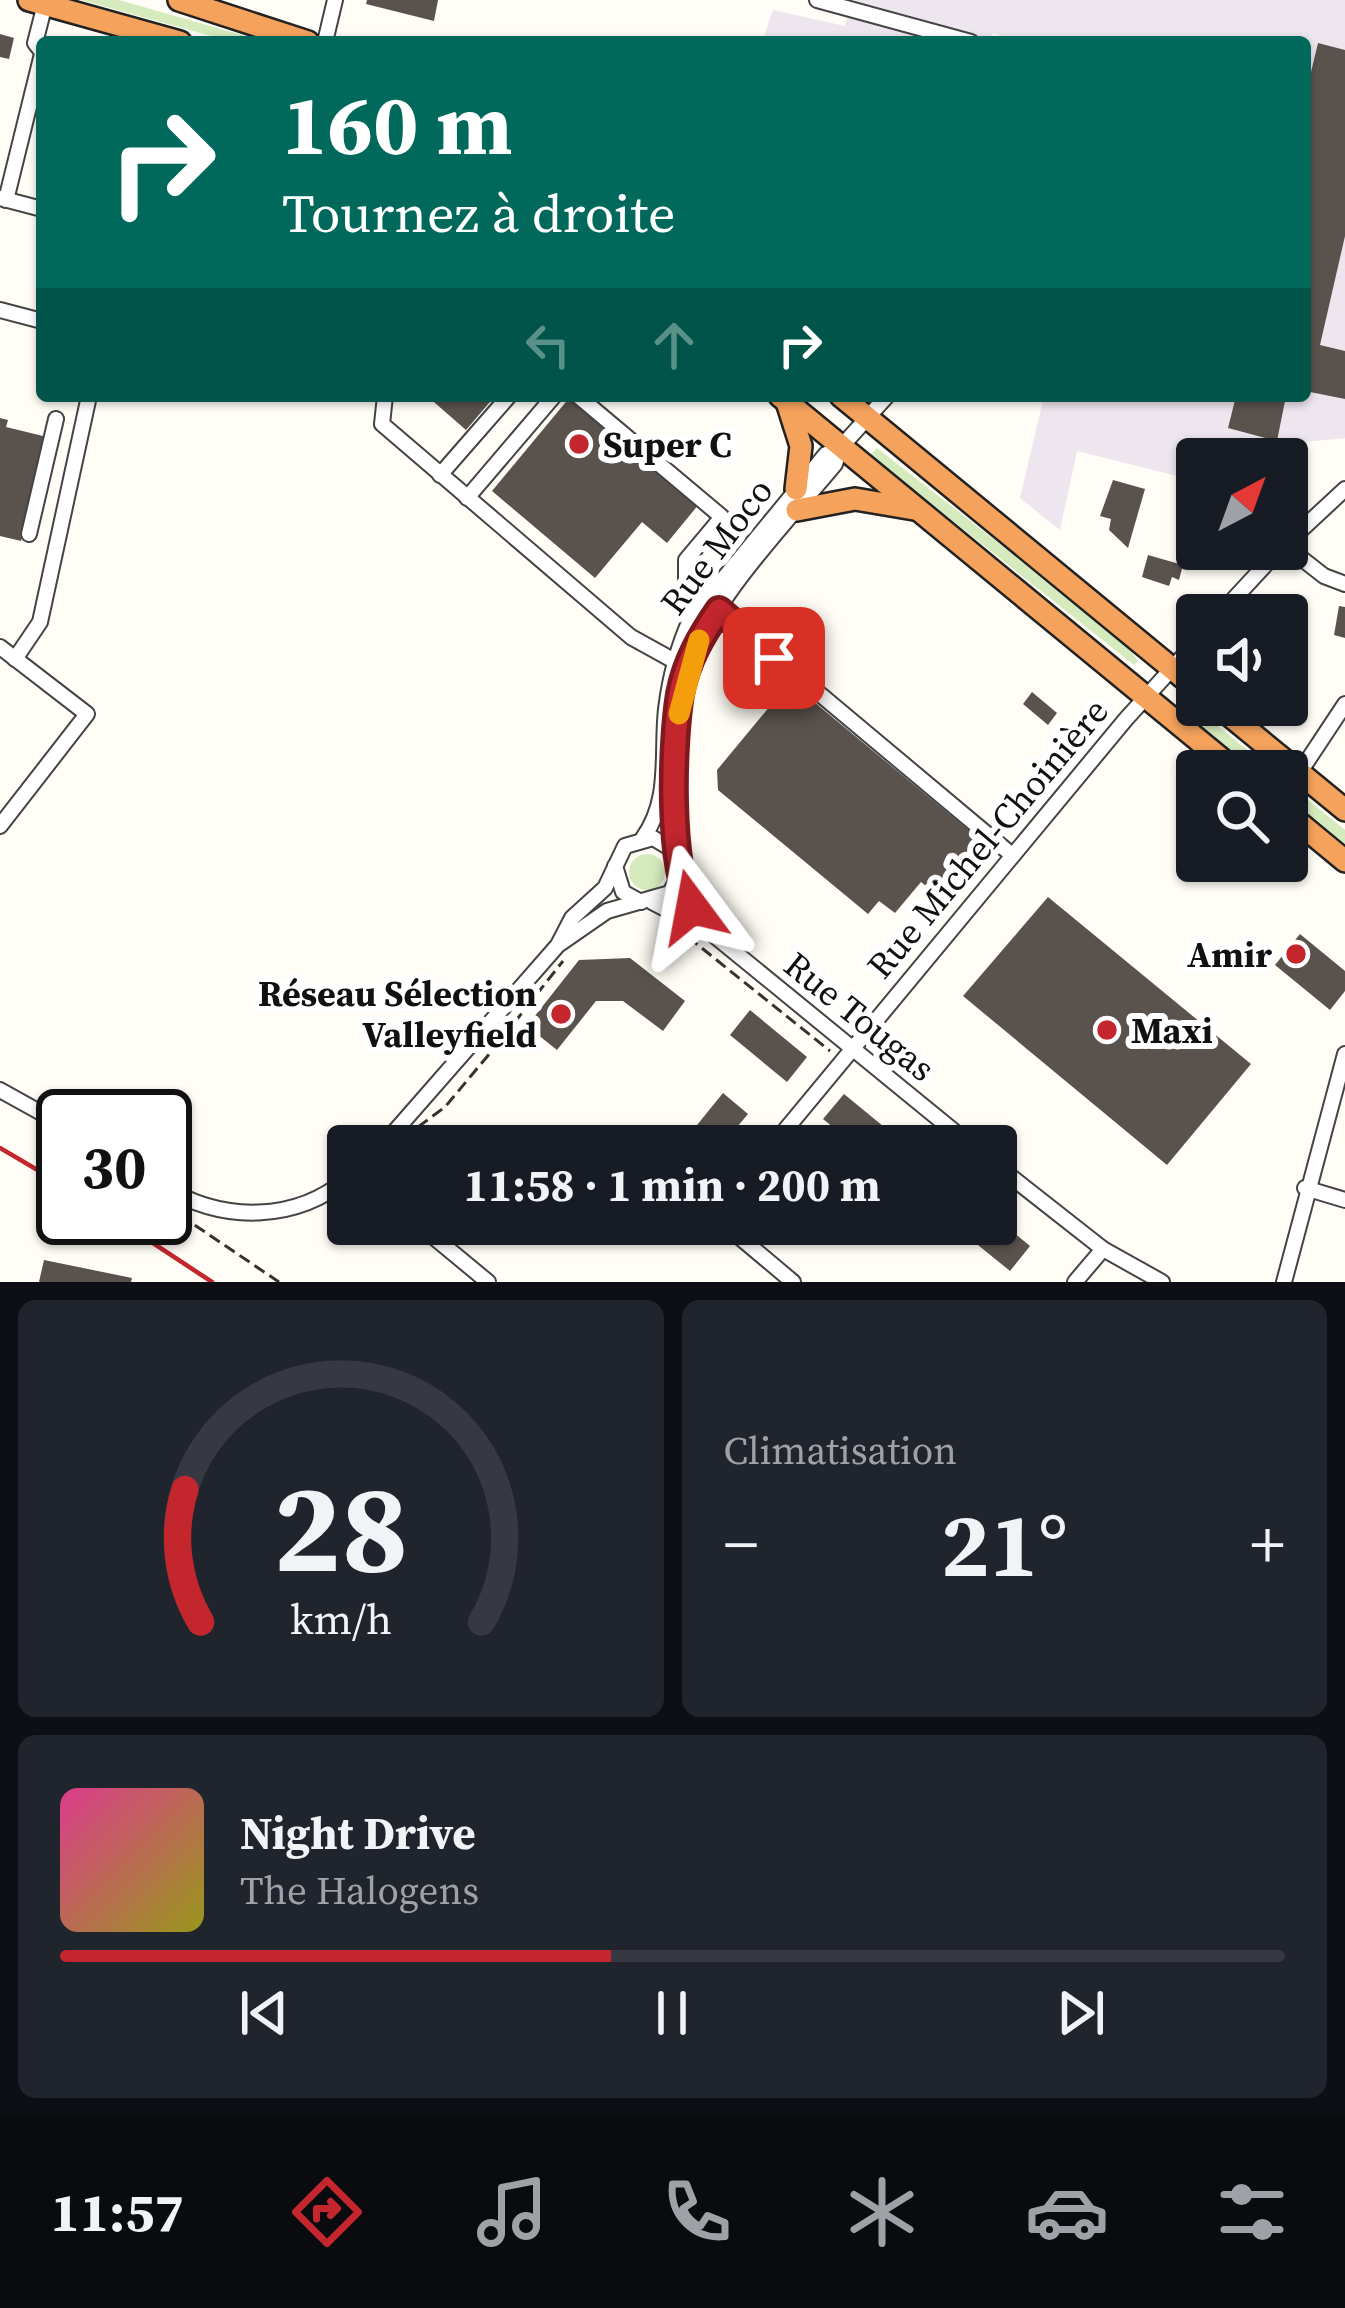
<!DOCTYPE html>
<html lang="fr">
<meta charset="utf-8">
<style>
:root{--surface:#171b24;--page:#20242c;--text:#f1f3f6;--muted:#9ea1a6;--line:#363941;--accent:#c4262e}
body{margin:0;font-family:"Source Serif 4",serif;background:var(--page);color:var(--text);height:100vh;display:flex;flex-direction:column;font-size:45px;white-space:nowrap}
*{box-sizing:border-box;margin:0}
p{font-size:39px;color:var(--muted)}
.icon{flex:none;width:66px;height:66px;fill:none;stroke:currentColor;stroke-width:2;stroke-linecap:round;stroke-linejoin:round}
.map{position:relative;height:1282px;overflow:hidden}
.panel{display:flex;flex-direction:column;gap:18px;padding:18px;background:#0d0f14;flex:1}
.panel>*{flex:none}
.top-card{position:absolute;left:36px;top:36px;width:1275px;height:366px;border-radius:12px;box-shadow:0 3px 9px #0004;background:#00695c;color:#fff;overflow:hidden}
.needle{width:78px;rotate:41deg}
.tools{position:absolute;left:1176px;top:438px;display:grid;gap:24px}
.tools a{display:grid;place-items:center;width:132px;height:132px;border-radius:12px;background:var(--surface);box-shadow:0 3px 9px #0004;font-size:60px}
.speed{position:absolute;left:36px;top:1089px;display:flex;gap:24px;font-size:60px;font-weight:700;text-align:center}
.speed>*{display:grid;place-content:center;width:156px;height:156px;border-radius:50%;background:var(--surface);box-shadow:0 3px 9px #0004;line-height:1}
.speed .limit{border:6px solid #111;border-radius:18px;background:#fff;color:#111}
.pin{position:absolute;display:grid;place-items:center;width:102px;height:102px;color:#fff;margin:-51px;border-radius:24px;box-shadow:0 6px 18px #0006}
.me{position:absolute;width:132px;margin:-66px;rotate:347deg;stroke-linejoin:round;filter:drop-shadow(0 0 9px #0008)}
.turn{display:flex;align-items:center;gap:42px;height:252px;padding:0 48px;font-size:54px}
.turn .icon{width:156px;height:156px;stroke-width:2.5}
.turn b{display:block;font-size:84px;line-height:102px}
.lanes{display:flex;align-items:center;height:114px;padding:0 48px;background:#0003;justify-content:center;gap:60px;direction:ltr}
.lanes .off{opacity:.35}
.big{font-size:90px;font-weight:700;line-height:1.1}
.panel .widget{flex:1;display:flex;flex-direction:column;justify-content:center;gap:18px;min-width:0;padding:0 42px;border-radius:18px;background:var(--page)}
.panel .dial{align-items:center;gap:0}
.dial svg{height:312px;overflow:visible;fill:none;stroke:var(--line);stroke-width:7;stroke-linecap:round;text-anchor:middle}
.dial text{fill:var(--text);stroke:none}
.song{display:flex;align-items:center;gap:36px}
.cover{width:144px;height:144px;border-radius:18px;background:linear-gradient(135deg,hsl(330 70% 55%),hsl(60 70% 35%))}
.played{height:12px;border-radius:6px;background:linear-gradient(90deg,var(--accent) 45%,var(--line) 45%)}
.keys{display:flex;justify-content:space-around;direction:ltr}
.heat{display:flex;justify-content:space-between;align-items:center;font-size:66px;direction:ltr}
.panel .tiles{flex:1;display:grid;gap:18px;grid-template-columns:1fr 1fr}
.widget:last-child{grid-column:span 2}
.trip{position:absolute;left:327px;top:1125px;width:690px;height:120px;border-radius:12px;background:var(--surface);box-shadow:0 3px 9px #0004;font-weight:700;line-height:120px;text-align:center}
.menu{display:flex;height:192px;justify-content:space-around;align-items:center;background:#090b0e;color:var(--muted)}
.menu .icon{width:84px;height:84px}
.menu .active{color:var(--accent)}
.menu b{font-size:54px;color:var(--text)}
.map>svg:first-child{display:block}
</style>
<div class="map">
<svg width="1345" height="1282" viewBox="0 0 1345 1282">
<rect width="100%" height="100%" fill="#fffdf5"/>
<polygon fill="#eee6ef" points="851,0 1345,0 1345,438 1223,450 1220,459 1197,459 1197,481 1077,451 1060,530 1020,498 1044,396 1305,396 1305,42 1001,42 1002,36 993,33 990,42 762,42 773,10 845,26"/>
<g fill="#d5ebbd">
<polygon points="81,0 119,0 267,42 233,42"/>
<polygon points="877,448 1124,641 1138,661 1134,665 876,460 871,454"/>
<polygon points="1181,698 1192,705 1273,771 1253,771 1182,713 1176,702"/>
<polygon points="1287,783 1345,830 1345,847 1287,799"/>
<circle cx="647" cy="872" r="18"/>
</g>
<g fill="#5a524d">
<polygon points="367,0 438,0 434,21 366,4"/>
<polygon points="0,34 14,38 9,59 0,57"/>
<polygon points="1318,43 1345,50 1345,236 1320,345 1345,351 1345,399 1305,391 1305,97"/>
<polygon points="427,396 495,396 466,430"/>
<polygon points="1236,396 1286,396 1277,441 1228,428"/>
<polygon points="570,397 699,504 667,543 642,522 595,578 492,491"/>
<polygon points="0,418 8,420 6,427 47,437 21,541 0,536"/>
<polygon points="1113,480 1145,489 1128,548 1109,530 1111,519 1100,516"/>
<polygon points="1148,555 1183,565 1179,580 1172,577 1169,586 1142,577"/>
<polygon points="1339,606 1345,607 1345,638 1334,635"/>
<polygon points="790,682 995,852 950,906 921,882 895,913 879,901 868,914 718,790 717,770"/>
<polygon points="1032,692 1057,713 1048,725 1023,704"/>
<polygon points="1048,897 1251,1064 1167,1165 963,996"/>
<polygon points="1300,934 1345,971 1345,991 1330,1010 1275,965"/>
<polygon points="630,958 685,1001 663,1031 623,1001 596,1001 557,1050 527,1026 579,960"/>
<polygon points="750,1010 807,1057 787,1082 730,1035"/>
<polygon points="723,1093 748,1114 721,1146 680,1146"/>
<polygon points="844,1094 900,1140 896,1146 856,1146 823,1119"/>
<polygon points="996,1218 1030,1246 1010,1271 952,1224 996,1224"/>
<polygon points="628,1224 659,1224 646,1239"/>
<polygon points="44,1260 132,1278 131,1282 39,1282"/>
</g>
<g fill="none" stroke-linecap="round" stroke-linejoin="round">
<g stroke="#444" stroke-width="18">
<g id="minor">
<polyline points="817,0 971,42"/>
<polyline points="325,42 335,0"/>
<polyline points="42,52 35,43 45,4"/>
<polyline points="0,198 42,209"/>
<polyline points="6,200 42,54"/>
<polyline points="0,310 42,321"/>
<polyline points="385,396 382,424 631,637 678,663"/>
<polyline points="578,396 722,517 686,560 686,582 1012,855"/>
<polyline points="440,475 509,396"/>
<polyline points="467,498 554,396"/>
<polyline points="29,534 56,419"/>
<polyline points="1287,543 1345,489"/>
<polyline points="1287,547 1324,576 1345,584"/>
<polyline points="1219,615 1280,549"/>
<polyline points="0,647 87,714 0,826"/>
<polyline points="15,659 40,622 89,396"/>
<polyline points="1300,772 1345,704"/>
<path d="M 643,838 C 671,799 661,755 666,709 C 670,677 678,646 691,618 L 826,454 L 841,447"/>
<path d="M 679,860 C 678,807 671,746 681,693 C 696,613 784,526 835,464 L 841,447 L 887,396"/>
<polyline points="615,866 623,892 641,902"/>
<polyline points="679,876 707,928"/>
<polyline points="652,902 710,932 972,1146"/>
<polyline points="0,1090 63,1125"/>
<polyline points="382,1146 558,945 607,911 670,893 679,876 670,848 653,838 625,846 605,888 572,918 558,945"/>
<polyline points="772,1146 1126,719 1197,641"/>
<polyline points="996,1165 1103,1249 1162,1282"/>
<path d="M 165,1187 C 223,1223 296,1222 348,1178"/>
<polyline points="1305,1188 1345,1200"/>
<polyline points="418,1224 488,1282"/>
<polyline points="724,1224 793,1282"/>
<polyline points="1075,1282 1103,1249"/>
<polyline points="1284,1282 1345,1054"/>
</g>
</g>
<g stroke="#222" stroke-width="26">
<g id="highway">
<polyline points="29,0 180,42"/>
<polyline points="179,0 308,42"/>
<polyline points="780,396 1236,771"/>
<polyline points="841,396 1197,689"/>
<polyline points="787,402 801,446 796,489"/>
<polyline points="797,510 855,499 914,509"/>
<polyline points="1217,705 1345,810"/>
<polyline points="1287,813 1345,861"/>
</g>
</g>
<g stroke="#333" stroke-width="3" stroke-dasharray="12 6" stroke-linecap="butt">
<polyline points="688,937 830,1051"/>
<polyline points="514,1023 563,961"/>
<polyline points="418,1127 445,1107 501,1040"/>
<polyline points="338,1203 348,1197"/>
<polyline points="165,1205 279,1282"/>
<polyline points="174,1210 189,1215"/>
</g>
<use href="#minor" stroke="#fff" stroke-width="14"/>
<use href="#highway" stroke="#f5a25d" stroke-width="21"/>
<g stroke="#c4262e" stroke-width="4.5">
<polyline points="0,1148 63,1185"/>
<polyline points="115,1218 212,1282"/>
</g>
</g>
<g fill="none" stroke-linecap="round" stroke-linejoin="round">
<g stroke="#7f191e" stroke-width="30">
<path id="route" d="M 692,907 C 668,865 672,744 680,694 C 686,662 701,636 719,610 L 774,658"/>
</g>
<use href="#route" stroke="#c4262e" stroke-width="21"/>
<polyline stroke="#f59e0b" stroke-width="21" points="679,714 699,640"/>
</g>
<g fill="#c4262e" stroke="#fff" stroke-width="4.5">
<circle cx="579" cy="444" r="12"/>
<circle cx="1296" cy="954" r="12"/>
<circle cx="561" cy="1014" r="12"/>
<circle cx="1107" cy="1030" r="12"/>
</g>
<g text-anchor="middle" stroke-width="12" stroke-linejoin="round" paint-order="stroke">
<g font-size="36" font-weight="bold" fill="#111" stroke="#fff" text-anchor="start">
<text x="603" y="457">Super C</text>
<text x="1272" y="967" text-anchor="end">Amir</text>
<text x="537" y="1006" text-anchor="end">Réseau Sélection<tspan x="537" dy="41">Valleyfield</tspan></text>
<text x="1131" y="1043">Maxi</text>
</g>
<g font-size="36" fill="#111" stroke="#fff">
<text transform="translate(716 546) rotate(-53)" y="13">Rue Moco</text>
<text transform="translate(987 838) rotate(-50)" y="13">Rue Michel-Choinière</text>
<text transform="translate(860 1016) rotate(39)" y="13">Rue Tougas</text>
</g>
</g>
</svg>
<div class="tools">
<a><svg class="needle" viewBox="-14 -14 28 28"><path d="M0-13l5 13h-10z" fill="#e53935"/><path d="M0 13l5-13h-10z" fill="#9ea1a6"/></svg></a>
<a><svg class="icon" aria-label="sound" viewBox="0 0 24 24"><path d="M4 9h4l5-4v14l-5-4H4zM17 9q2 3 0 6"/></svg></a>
<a><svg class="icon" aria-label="search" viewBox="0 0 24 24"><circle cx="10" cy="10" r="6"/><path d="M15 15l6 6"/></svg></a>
</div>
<div class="speed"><div class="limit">30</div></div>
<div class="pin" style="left:774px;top:658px;background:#d93025"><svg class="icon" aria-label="arrive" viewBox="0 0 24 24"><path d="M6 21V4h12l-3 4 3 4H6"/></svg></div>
<svg class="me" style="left:692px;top:907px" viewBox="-20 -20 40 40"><path d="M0-17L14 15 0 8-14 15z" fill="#c4262e" stroke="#fff" stroke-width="4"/></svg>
<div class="trip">11:58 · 1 min · 200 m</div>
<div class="top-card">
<div class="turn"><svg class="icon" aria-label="right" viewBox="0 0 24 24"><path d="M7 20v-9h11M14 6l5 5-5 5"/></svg><div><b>160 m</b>Tournez à droite</div></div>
<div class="lanes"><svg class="icon off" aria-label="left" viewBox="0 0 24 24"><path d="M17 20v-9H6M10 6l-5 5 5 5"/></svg><svg class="icon off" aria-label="ahead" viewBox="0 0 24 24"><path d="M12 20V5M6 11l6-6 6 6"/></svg><svg class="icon" aria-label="right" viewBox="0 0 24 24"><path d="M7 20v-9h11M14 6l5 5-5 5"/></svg></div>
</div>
</div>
<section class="panel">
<div class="tiles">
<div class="widget dial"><svg viewBox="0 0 100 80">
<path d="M14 69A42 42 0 1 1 86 69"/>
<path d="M14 69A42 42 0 0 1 10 35" stroke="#c4262e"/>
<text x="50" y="56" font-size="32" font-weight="700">28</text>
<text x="50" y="72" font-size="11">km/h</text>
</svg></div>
<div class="widget"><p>Climatisation</p>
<div class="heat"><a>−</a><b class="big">21°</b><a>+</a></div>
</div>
<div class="widget">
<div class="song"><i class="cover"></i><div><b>Night Drive</b><p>The Halogens</p></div></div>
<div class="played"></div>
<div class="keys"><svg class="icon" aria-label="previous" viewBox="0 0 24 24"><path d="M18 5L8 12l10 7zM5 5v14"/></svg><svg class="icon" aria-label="pause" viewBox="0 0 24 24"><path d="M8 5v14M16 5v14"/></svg><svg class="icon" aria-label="next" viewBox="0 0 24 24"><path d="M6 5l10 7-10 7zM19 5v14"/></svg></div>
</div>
</div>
</section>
<nav class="menu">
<b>11:57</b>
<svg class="icon active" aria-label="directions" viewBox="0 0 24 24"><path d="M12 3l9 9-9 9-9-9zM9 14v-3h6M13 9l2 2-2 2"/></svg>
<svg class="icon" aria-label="music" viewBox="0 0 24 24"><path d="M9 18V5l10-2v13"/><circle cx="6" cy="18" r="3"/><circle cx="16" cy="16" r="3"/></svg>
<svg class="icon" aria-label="phone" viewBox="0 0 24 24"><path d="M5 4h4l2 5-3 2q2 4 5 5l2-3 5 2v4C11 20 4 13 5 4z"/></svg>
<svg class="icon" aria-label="climate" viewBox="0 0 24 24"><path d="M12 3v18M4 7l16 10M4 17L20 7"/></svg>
<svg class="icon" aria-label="car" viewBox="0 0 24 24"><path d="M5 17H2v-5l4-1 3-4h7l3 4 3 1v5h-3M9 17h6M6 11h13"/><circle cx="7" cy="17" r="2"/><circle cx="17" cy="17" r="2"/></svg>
<svg class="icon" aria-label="filters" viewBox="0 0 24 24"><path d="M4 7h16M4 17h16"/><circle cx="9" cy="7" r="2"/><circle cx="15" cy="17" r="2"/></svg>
</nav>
